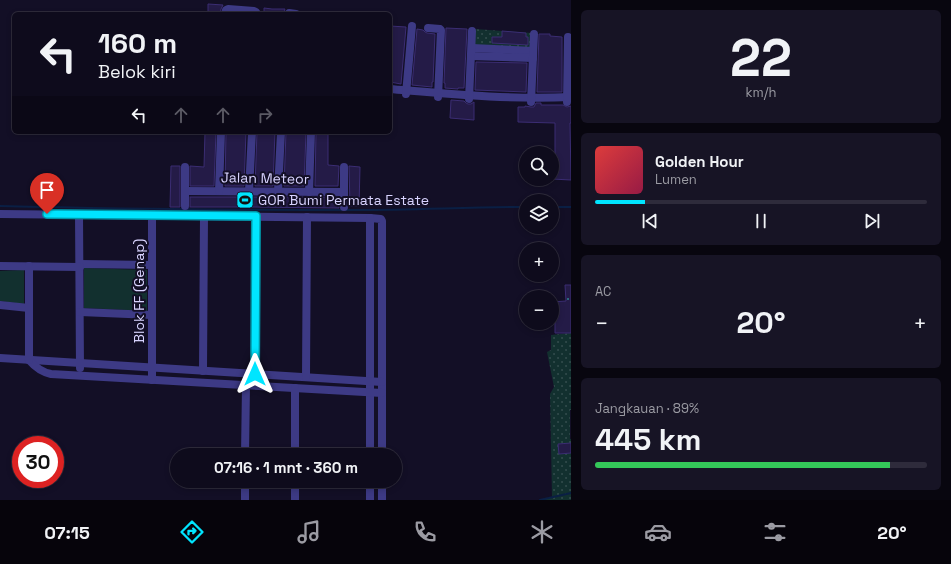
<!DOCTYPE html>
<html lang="id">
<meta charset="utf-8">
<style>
:root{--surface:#0e0b1c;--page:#171425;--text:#f1f3f6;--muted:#9b9ba3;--line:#2e2b3b;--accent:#00e5ff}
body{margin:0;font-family:"Space Grotesk",sans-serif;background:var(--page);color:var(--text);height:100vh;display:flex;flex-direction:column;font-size:15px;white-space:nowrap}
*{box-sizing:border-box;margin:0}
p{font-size:13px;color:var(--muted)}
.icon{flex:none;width:22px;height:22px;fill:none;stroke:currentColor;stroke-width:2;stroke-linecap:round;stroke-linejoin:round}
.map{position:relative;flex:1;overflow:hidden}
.drawer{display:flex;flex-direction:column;gap:10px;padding:10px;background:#08060f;width:380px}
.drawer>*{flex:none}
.top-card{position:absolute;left:12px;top:12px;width:380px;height:122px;border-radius:6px;box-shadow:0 2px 6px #0003,0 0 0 1px var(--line);background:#0e0b1c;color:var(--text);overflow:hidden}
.controls{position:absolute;left:519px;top:146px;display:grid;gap:8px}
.controls a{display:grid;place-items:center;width:40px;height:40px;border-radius:50%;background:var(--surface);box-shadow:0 2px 6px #0003,0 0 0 1px var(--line);font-size:20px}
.speed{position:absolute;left:12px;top:436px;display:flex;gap:8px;font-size:20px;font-weight:700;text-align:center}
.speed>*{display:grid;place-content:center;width:52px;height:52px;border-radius:50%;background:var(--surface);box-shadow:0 2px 6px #0003,0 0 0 1px var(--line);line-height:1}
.speed .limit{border:6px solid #d22;background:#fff;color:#111}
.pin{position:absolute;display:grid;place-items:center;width:34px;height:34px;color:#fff;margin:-41px -17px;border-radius:50% 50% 50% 0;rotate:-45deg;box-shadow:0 0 4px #0007}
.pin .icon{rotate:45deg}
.me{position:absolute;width:44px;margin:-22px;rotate:0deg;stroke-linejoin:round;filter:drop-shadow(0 0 3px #0008)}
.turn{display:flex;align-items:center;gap:14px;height:84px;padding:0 20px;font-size:18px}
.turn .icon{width:52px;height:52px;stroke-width:2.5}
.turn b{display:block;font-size:28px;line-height:34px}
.lanes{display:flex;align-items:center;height:38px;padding:0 20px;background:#0003;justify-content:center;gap:20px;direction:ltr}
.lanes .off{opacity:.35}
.big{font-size:30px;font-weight:600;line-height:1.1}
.drawer .card{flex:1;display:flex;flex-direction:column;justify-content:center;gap:6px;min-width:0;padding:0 14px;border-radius:6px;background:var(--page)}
.drawer .dial{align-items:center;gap:0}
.dial b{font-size:52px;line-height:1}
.song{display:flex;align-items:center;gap:12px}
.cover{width:48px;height:48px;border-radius:6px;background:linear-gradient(135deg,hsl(0 70% 55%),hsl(340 70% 35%))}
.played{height:4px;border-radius:2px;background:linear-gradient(90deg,var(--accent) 15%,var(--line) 15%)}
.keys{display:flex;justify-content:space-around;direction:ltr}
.heat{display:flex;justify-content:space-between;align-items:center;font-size:22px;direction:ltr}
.charge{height:6px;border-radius:3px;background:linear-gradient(90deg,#34c759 89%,var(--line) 0)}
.trip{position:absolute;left:170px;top:448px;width:232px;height:40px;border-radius:20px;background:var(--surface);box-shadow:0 2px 6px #0003,0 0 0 1px var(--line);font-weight:600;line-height:40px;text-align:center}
.tab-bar{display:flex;height:64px;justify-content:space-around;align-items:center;background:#06040b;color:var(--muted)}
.tab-bar .icon{width:28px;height:28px}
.tab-bar .current{color:var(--accent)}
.tab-bar b{font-size:18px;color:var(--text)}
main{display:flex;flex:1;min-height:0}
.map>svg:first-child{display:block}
</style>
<main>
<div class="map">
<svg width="571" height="500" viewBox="0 0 571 500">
<defs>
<pattern id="grass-dots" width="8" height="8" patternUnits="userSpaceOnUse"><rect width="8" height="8" fill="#12302f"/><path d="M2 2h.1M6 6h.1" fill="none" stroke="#344d4e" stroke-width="1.8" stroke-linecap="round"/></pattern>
</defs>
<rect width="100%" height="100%" fill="#130f26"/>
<g fill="url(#grass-dots)">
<polygon points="475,29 532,33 531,48 474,46"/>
<polygon points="571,333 571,410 570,410 570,439 571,439 571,500 540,500 552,497 550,394 554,387 547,352 551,350 551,335"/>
</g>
<g fill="#12302f">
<polygon points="84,268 147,270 147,311 84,308"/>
<polygon points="24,270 24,304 0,301 0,271"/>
</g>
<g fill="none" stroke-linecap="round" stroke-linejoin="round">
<g stroke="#0a1f44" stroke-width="2">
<path d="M 0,206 C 120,209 240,210 360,210 C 415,210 471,207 526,207"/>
<polyline points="552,207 571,207"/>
<polyline points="540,500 571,493"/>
</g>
</g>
<g fill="#241b47" stroke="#3b2d73">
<polygon points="208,4 223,5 221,9 220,14 208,14"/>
<polygon points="264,8 272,9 285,9 283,14 264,14"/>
<polygon points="390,26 406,27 401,84 390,82"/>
<polygon points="446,28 467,29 464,88 458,88 458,89 445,88 445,83 444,83"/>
<polygon points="417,29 423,30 425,32 427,33 435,34 433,82 432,82 432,87 412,85"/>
<polygon points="502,31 526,33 526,37 528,37 528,45 492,43 492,37 502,37"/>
<polygon points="539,34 550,34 550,36 562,37 562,92 537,92"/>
<polygon points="476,62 527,63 526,92 475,90"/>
<polygon points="451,100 464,101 466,103 468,104 471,104 474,102 474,120 450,118"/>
<polygon points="536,103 541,103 541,105 563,105 567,107 571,106 571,123 570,123 571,180 552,179 552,154 555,155 555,123 518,122 518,107 525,107 525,106 531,107 534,107"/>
<polygon points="205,132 216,132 214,186 190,186 190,166 204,167"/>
<polygon points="226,132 246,132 244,186 225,186"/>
<polygon points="257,132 275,132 273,186 255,186"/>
<polygon points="286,132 306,132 304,186 284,186"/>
<polygon points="316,132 328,132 328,165 339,166 338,186 315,186"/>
<polygon points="171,166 180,166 180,207 170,207"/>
<polygon points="349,166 360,167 359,206 350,206"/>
<rect x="190" y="197" width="49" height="10"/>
<polygon points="251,197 338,197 339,208 251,207"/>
<polygon points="565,285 571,285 571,333 555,333 555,311 552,311 552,302 566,301"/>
<polygon points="571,443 571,453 559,454 558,444"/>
</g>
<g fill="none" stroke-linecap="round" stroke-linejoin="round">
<polyline stroke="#2fb8b0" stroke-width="1" stroke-dasharray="2 3" stroke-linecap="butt" points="567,299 571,299"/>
<g stroke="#3d3a85" stroke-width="8">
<polyline points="225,14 226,10 228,9 254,11 256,12 257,14"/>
<polyline points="288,14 289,13 296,14"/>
<polyline points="428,28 440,29 441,30 438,97"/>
<polyline points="472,48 533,51"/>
<polyline points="471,56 533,58"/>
<path d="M 390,89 C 450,94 510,100 571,97"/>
<polyline points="406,94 412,26"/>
<polyline points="469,99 472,31"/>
<polyline points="531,102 534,34"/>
<polyline points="567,102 568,37"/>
<polyline points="185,191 344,192"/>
<polyline points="219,191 221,132"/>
<polyline points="249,191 252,132"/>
<polyline points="278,191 281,132"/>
<polyline points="309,192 311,132"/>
<polyline points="185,206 185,167"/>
<polyline points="344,207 344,167"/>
<polyline points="0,214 370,218 381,219 382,221 382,455"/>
<polyline points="79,214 80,368"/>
<polyline points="370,218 370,455"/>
<polyline points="80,264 152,265"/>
<polyline points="0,266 80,267"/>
<polyline points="0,305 29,308"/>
<polyline points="80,312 152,315"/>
<polyline points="0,358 382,382"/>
<path d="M 29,360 C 35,367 41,372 51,374 L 382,393"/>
<polyline points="29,360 29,266"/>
<polyline points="203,371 204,216"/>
<polyline points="255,377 256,216"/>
<polyline points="306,377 307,217"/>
<polyline points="152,380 152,215"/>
<polyline points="295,388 295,455"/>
<polyline points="245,455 246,385"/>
<polyline points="295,481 295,500"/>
<polyline points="370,481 370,500"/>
<polyline points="382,481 382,500"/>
<polyline points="245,500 245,481"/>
</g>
</g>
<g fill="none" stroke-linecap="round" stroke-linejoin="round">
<g stroke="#0095a6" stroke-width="10">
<polyline id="route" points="47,214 256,216 255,374"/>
</g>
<use href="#route" stroke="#00e5ff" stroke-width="7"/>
</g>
<defs>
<g id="stadium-square" transform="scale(0.9)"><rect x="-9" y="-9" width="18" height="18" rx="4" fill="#00e5ff" stroke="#130f26"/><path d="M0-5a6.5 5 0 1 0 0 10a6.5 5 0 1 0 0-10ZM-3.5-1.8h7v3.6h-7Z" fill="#111"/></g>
</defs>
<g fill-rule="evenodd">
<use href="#stadium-square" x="245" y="200"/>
</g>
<g text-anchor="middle" stroke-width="4" stroke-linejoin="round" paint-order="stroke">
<g font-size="14" fill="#d9d4ff" stroke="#130f26">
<text transform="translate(265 178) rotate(1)" y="5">Jalan Meteor</text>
<text transform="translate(139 291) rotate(-90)" y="5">Blok FF (Genap)</text>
</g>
<g font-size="14" fill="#d9d4ff" stroke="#130f26" text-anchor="start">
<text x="258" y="205">GOR Bumi Permata Estate</text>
</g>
</g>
</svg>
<div class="controls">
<a><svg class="icon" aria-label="search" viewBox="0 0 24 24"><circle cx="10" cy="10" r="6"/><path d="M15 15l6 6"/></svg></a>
<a><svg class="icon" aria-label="layers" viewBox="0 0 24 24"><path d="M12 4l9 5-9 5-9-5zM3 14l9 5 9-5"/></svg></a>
<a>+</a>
<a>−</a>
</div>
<div class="speed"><div class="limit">30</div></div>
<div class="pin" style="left:47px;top:214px;background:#d93025"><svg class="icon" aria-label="arrive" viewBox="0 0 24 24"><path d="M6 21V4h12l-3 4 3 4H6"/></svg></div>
<svg class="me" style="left:255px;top:374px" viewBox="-20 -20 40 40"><path d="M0-17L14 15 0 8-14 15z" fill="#00e5ff" stroke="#fff" stroke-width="4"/></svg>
<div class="trip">07:16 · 1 mnt · 360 m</div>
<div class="top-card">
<div class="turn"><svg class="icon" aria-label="left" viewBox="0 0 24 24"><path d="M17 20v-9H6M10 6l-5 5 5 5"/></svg><div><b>160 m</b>Belok kiri</div></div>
<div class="lanes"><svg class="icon" aria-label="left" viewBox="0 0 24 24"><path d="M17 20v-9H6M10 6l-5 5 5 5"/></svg><svg class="icon off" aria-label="ahead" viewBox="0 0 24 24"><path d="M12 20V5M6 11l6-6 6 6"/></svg><svg class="icon off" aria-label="ahead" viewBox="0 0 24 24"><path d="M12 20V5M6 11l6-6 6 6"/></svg><svg class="icon off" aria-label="right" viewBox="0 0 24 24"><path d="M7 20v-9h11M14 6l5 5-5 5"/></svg></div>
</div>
</div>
<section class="drawer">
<div class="card dial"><b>22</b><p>km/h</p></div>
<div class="card">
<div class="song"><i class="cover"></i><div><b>Golden Hour</b><p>Lumen</p></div></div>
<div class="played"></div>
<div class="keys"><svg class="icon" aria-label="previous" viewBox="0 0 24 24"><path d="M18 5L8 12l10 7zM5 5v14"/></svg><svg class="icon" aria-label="pause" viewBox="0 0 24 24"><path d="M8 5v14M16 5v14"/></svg><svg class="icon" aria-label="next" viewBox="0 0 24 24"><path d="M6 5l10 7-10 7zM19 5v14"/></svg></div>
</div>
<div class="card"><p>AC</p>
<div class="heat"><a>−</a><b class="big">20°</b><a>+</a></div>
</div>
<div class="card"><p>Jangkauan · 89%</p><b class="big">445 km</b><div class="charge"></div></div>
</section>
</main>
<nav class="tab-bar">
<b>07:15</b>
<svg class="icon current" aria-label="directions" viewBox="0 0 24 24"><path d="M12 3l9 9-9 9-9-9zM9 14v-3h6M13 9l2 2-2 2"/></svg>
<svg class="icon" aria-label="music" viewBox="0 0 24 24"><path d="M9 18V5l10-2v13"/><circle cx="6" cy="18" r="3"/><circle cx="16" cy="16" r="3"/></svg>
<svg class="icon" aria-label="phone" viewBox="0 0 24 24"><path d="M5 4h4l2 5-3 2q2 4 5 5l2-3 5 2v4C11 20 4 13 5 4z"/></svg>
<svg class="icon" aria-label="climate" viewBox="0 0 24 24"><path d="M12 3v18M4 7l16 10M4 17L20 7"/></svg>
<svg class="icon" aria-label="car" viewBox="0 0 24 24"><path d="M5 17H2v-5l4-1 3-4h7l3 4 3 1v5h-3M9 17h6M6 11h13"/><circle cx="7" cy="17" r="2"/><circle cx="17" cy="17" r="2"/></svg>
<svg class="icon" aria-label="filters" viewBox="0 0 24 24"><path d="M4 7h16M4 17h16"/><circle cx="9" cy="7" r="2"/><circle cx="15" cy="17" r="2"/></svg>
<b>20°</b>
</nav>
